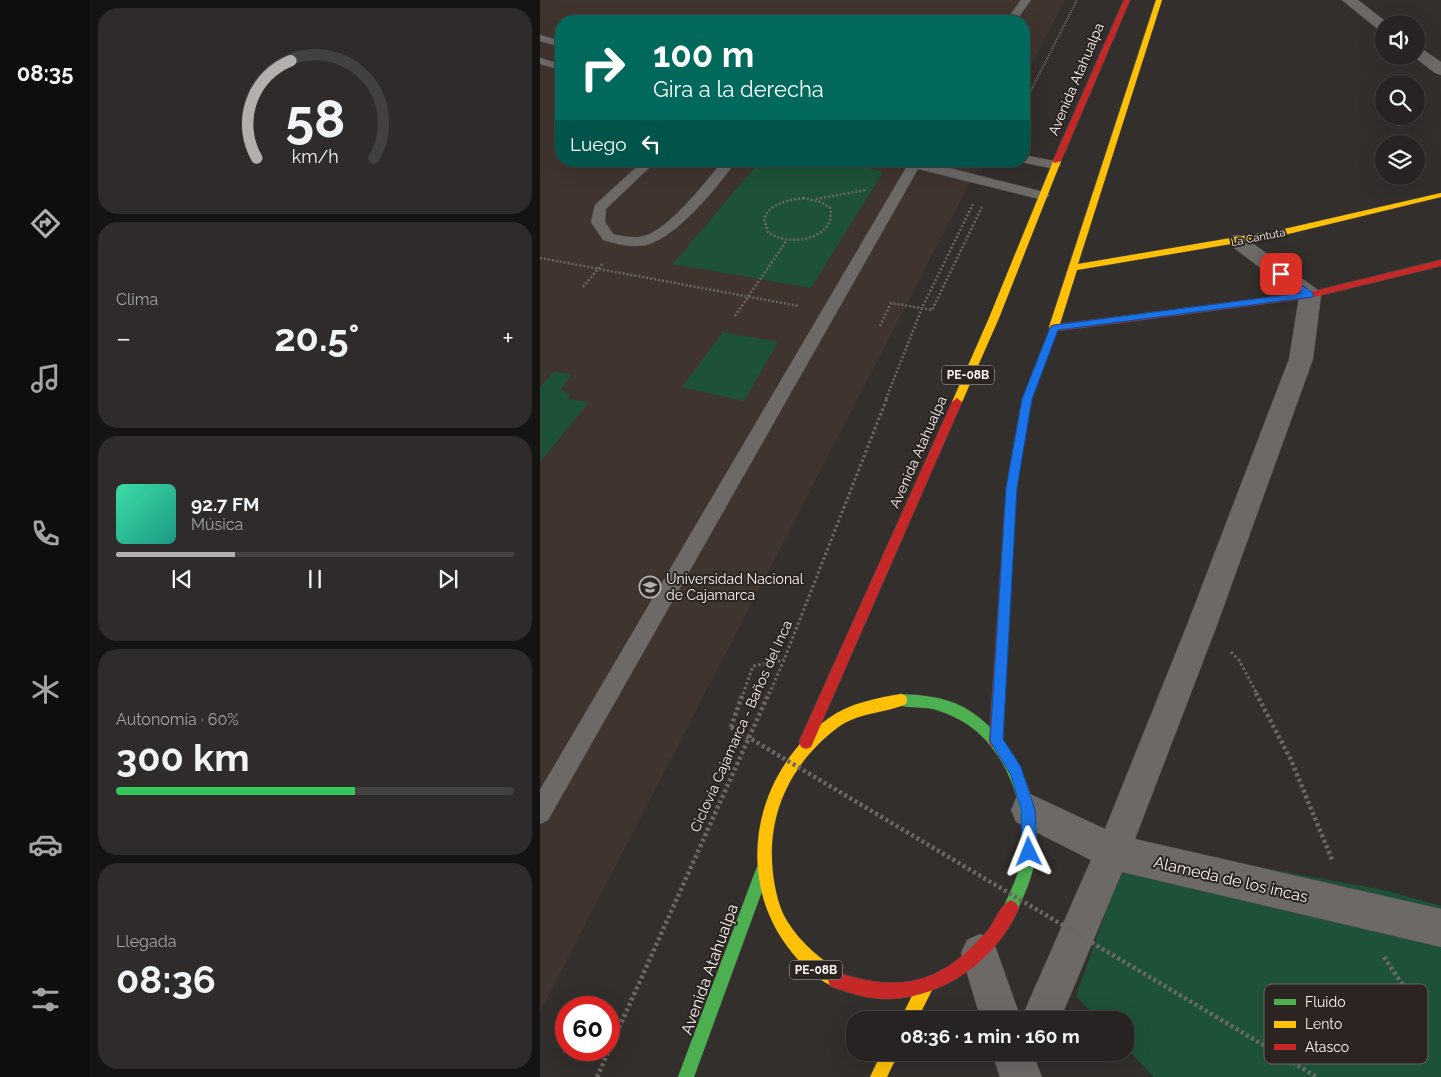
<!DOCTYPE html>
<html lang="es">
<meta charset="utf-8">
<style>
:root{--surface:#262322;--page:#2e2b2a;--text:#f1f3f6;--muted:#a4a4a5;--line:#424040;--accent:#b3afac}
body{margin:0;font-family:Raleway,sans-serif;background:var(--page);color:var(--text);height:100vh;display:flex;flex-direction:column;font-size:19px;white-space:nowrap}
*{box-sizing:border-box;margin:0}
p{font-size:16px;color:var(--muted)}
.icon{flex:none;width:28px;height:28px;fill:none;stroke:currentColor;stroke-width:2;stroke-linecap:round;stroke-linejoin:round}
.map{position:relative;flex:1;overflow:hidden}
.side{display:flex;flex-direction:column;gap:8px;padding:8px;background:#151313;width:450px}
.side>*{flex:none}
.banner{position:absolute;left:15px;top:15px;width:475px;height:152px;border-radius:20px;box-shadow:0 5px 20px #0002,0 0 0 1px var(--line);background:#00695c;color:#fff;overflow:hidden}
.buttons{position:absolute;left:835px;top:15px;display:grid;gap:10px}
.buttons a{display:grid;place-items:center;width:50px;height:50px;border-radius:50%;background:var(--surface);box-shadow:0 5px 20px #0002,0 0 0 1px var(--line);font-size:25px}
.speed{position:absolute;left:15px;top:996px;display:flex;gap:10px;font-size:25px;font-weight:700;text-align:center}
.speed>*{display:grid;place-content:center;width:65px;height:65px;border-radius:50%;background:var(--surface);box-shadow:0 5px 20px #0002,0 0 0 1px var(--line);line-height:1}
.speed .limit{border:8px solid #d22;background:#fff;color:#111}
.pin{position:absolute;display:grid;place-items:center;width:42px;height:42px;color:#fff;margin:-21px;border-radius:10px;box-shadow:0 2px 8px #0006}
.me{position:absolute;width:55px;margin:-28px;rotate:358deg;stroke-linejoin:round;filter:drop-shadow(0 0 4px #0008)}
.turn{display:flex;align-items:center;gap:18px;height:105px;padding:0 15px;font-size:22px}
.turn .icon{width:65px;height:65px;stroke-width:2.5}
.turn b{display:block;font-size:35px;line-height:42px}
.then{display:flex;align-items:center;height:48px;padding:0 15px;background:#0003;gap:10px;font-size:19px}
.big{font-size:38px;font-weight:700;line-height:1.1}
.side .tile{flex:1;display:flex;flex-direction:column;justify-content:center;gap:8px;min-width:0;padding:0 18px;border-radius:20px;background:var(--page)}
.side .dial{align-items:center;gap:0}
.dial svg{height:130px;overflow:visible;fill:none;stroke:var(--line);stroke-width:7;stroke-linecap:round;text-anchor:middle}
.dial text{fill:var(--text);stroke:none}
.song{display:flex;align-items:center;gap:15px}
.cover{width:60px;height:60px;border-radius:8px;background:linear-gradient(135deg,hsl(160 70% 55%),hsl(170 70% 35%))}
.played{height:5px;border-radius:2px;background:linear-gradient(90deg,var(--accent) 30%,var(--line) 30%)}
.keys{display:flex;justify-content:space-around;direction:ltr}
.heat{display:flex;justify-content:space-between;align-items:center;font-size:28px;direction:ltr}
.charge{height:8px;border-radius:4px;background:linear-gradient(90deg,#34c759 60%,var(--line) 0)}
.trip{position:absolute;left:306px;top:1011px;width:288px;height:50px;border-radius:20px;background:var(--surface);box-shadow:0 5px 20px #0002,0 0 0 1px var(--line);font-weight:700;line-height:50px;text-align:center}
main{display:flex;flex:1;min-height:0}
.tabs{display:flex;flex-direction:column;width:90px;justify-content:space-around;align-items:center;background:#0f0e0e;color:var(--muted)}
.tabs .icon{width:35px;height:35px}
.tabs .current{color:var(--accent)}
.tabs b{font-size:22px;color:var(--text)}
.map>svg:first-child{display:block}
</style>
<main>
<nav class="tabs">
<b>08:35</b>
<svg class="icon current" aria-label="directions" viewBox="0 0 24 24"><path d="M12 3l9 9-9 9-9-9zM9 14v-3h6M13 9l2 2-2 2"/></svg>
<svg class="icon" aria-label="music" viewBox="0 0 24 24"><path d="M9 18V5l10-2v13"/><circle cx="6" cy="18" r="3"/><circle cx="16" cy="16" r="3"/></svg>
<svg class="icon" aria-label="phone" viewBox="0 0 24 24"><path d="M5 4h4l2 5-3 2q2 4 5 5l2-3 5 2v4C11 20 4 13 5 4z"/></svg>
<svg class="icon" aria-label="climate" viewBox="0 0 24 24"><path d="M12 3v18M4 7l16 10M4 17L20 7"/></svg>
<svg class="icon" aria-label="car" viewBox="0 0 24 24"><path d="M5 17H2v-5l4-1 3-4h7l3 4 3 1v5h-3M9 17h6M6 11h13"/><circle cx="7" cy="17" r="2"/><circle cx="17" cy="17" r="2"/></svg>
<svg class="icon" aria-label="filters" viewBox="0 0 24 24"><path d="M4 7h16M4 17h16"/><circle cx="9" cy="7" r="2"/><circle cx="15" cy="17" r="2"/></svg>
</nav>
<section class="side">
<div class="tile dial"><svg viewBox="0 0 100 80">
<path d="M14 69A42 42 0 1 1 86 69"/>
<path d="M14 69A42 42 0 0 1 35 9" stroke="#b3afac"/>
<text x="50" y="56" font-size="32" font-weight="700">58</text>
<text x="50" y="72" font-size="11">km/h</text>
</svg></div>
<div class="tile"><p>Clima</p>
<div class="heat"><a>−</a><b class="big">20.5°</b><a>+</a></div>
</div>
<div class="tile">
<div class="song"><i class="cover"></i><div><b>92.7 FM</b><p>Música</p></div></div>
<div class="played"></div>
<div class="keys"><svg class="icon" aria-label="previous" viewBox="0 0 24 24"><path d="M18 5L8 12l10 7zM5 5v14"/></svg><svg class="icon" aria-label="pause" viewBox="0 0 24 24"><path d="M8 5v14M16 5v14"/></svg><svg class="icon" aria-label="next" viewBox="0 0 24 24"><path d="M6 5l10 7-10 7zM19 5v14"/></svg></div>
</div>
<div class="tile"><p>Autonomía · 60%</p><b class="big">300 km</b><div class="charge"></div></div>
<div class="tile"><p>Llegada</p><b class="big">08:36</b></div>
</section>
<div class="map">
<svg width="901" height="1077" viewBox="0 0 901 1077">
<rect width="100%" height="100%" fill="#322f2d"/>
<polygon fill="#40342f" points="0,0 525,0 484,79 484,21 21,21 21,161 441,161 0,1012"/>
<g fill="#1d5238">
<polygon points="220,161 306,161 343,172 271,288 133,264"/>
<polygon points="183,332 238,342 204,401 142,387"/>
<polygon points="14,371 31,375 20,390 30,394 27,399 49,402 0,462 0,387"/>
<polygon points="590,844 844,890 901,906 901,1077 614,1077 585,1047 585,1020 559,1020 536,996"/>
</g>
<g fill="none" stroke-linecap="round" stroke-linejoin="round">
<g stroke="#4e4c4a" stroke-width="1">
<g id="lane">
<polygon points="481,0 491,0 476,21 466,21"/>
<polygon points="0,35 21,41 21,47 0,41"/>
<polygon points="0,58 21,64 21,70 0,64"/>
<polygon points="484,155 519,162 521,165 515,169 480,162 484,161"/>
<path d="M 103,161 L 116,161 L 66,209 L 65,222 L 73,234 C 82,236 94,239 104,236 C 130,229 165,182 183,161 L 196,161 C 178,187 136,238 106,245 C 91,248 77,244 63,240 L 51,222 L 55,205 Z"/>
<polygon points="382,161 508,193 509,196 503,200 378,169 8,820 0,824 0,790 367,166 360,165 358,162"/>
</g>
</g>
<g stroke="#4e4c4a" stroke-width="1">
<g id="street">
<polygon points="802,0 818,0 849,24 844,24 844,31 839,30"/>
<polygon points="876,46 881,48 901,62 901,75 895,73 873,56 876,56"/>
<polygon points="697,235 704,237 778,290 781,295 773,359 677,625 595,839 901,909 901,947 582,872 520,1020 441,1020 421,953 427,940 440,934 453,940 481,1019 551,860 476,822 471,810 476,798 488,793 565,829 647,625 749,359 759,297 690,245 687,241 690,237"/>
<polygon points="452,1052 492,1052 502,1077 460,1077"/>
</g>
</g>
<g stroke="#4e4c4a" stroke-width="1">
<g id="fast">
<path d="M 361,694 C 383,695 404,697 423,707 C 474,735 505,802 495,860 C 492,878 484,896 476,913 L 471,916 L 466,913 L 463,908 C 471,890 480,873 482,854 C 487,802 463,738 412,716 C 404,712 395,709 387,708 C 377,707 366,708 356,704 L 355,700 L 356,696 Z"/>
<polygon points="222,865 227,867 229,872 154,1077 138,1077 215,872 217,867"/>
</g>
</g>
<g stroke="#4e4c4a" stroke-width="1">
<g id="slow">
<polygon points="616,0 622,0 538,264 744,229 901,193 901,197 744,235 537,270 519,327 514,330 511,329 509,327"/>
<polygon points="514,159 521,161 459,318 422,402 417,406 414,405 412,402 449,318"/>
<path d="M 361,694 L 366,696 L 367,700 L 366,704 C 343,714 318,712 297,728 C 250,764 226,815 233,874 C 235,890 239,908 247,921 C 262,945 280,958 302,974 L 304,980 L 302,986 L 296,988 C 277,980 259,963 247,946 C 193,873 216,770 289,718 C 310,703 337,698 361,694 Z"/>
<polygon points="386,978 392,980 394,986 377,1020 360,1020 380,980"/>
<polygon points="342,1052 359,1052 347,1077 330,1077"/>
</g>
</g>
<g stroke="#4e4c4a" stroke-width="1">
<g id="jam">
<polygon points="584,0 590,0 521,161 514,163 513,161"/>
<polygon points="901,260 901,266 770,298 517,331 492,399 476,488 463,741 461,746 456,748 451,746 449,741 466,488 482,399 511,325 770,292"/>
<polygon points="417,398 422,402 271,747 266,749 261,747 259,742 261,737 412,402"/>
<path d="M 471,900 L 476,903 L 479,908 C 457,959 405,997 350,999 C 330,1000 309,993 290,986 L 288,980 L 290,974 L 296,972 C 362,994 402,983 448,930 C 455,921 460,905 471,900 Z"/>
</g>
</g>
<polyline stroke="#6a6867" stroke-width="2" stroke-dasharray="1 1" stroke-linecap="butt" points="484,104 537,0"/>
<g stroke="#6a6867" stroke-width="2.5" stroke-dasharray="2 2" stroke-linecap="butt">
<path d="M 263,198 L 281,202 L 290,208 C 298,239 247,248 228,232 L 224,219 C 230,203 248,200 263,198 Z"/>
<polyline points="276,199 326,190"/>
<polyline points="0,258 259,306"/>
<polyline points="43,287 63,263"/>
<polyline points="195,316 247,240"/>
<polyline points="340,326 351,303 392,310 442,207"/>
<polyline points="346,399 382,308 433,204"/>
</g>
<g stroke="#6a6867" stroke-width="3" stroke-dasharray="2.5 2.5" stroke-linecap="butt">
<polyline points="691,652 699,660 717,694"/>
<polyline points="203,694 213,666 244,660"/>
<polyline points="229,694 244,660 347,398"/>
</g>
<g stroke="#6a6867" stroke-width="4.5" stroke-dasharray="3 3" stroke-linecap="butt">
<polyline points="716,693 751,760 793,862"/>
<polyline points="191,727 203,693"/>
<polyline points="844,957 874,1002"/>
<polyline points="57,1077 229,693"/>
</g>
<use href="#lane" fill="#6c6967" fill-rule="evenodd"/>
<use href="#street" fill="#6c6967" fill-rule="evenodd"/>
<use href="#fast" fill="#4caf50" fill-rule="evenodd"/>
<use href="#slow" fill="#ffc107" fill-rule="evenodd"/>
<use href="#jam" fill="#c62828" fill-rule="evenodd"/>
<polyline stroke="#6a6867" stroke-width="4.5" stroke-dasharray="3 3" stroke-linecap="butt" points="191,727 777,1077"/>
</g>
<polygon fill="#1a73e8" stroke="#114b97" points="741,271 773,293 773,297 518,330 492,399 477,488 463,739 481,767 495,810 497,852 495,857 489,859 484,857 482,852 481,810 471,775 450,741 466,488 482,399 510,328 514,325 761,293 738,276 738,272"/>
<defs>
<g id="university-ring" transform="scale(1.125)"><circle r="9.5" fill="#2b2421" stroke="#b3afac" stroke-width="1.5"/><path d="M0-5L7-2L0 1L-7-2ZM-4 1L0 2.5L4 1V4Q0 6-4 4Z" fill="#b3afac"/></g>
</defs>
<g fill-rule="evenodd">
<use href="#university-ring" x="110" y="587"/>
</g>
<g text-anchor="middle" stroke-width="4" stroke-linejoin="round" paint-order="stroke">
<g font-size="11" fill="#f8f4f1" stroke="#2b2421">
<text transform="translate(718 237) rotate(-11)" y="4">La Cantuta</text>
</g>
<g fill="#2b2421" stroke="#bab6b3" stroke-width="1">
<rect x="402" y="365.5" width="52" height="19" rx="4"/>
<rect x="250" y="960.5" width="52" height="19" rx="4"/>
</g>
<g font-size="12" font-weight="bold" fill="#f8f4f1">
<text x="428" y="379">PE-08B</text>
<text x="276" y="974">PE-08B</text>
</g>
<g font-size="14" fill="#f8f4f1" stroke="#2b2421">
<text transform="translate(536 79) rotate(-67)" y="5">Avenida Atahualpa</text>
<text transform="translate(378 452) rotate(-66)" y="5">Avenida Atahualpa</text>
<text transform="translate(201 726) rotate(-66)" y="5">Ciclovía Cajamarca - Baños del Inca</text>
</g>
<g font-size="14" fill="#f8f4f1" stroke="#2b2421" text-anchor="start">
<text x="126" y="584">Universidad Nacional<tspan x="126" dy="16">de Cajamarca</tspan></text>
</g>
<g font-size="16" fill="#f8f4f1" stroke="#2b2421">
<text transform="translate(691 879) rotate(13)" y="6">Alameda de los incas</text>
<text transform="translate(169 969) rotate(-70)" y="6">Avenida Atahualpa</text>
</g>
</g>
<rect x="724" y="984" width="164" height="80" rx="8" fill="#2b2421" stroke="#68625f" stroke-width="1"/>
<rect x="734" y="999" width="22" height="6" fill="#4caf50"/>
<rect x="734" y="1021" width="22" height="7" fill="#ffc107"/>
<rect x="734" y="1044" width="22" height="6" fill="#c62828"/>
<g font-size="14" fill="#f8f4f1">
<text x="765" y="1007">Fluido</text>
<text x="765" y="1029">Lento</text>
<text x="765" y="1052">Atasco</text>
</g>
</svg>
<div class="buttons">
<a><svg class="icon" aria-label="sound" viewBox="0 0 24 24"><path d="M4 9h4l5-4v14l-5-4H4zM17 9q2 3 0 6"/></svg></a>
<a><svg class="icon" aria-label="search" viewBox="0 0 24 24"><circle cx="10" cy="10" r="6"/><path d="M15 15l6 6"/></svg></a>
<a><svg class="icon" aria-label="layers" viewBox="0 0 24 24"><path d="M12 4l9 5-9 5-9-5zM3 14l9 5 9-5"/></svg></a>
</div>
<div class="speed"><div class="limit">60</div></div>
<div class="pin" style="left:741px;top:274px;background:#d93025"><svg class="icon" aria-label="arrive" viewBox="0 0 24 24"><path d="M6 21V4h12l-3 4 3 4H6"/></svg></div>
<svg class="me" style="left:489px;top:852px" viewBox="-20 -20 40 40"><path d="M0-17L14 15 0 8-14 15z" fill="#1a73e8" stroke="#fff" stroke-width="4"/></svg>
<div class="trip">08:36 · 1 min · 160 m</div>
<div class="banner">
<div class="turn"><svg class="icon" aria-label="right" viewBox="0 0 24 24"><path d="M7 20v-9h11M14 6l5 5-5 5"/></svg><div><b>100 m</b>Gira a la derecha</div></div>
<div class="then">Luego<svg class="icon" aria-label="left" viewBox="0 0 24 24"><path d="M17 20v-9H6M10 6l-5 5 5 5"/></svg></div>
</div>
</div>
</main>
